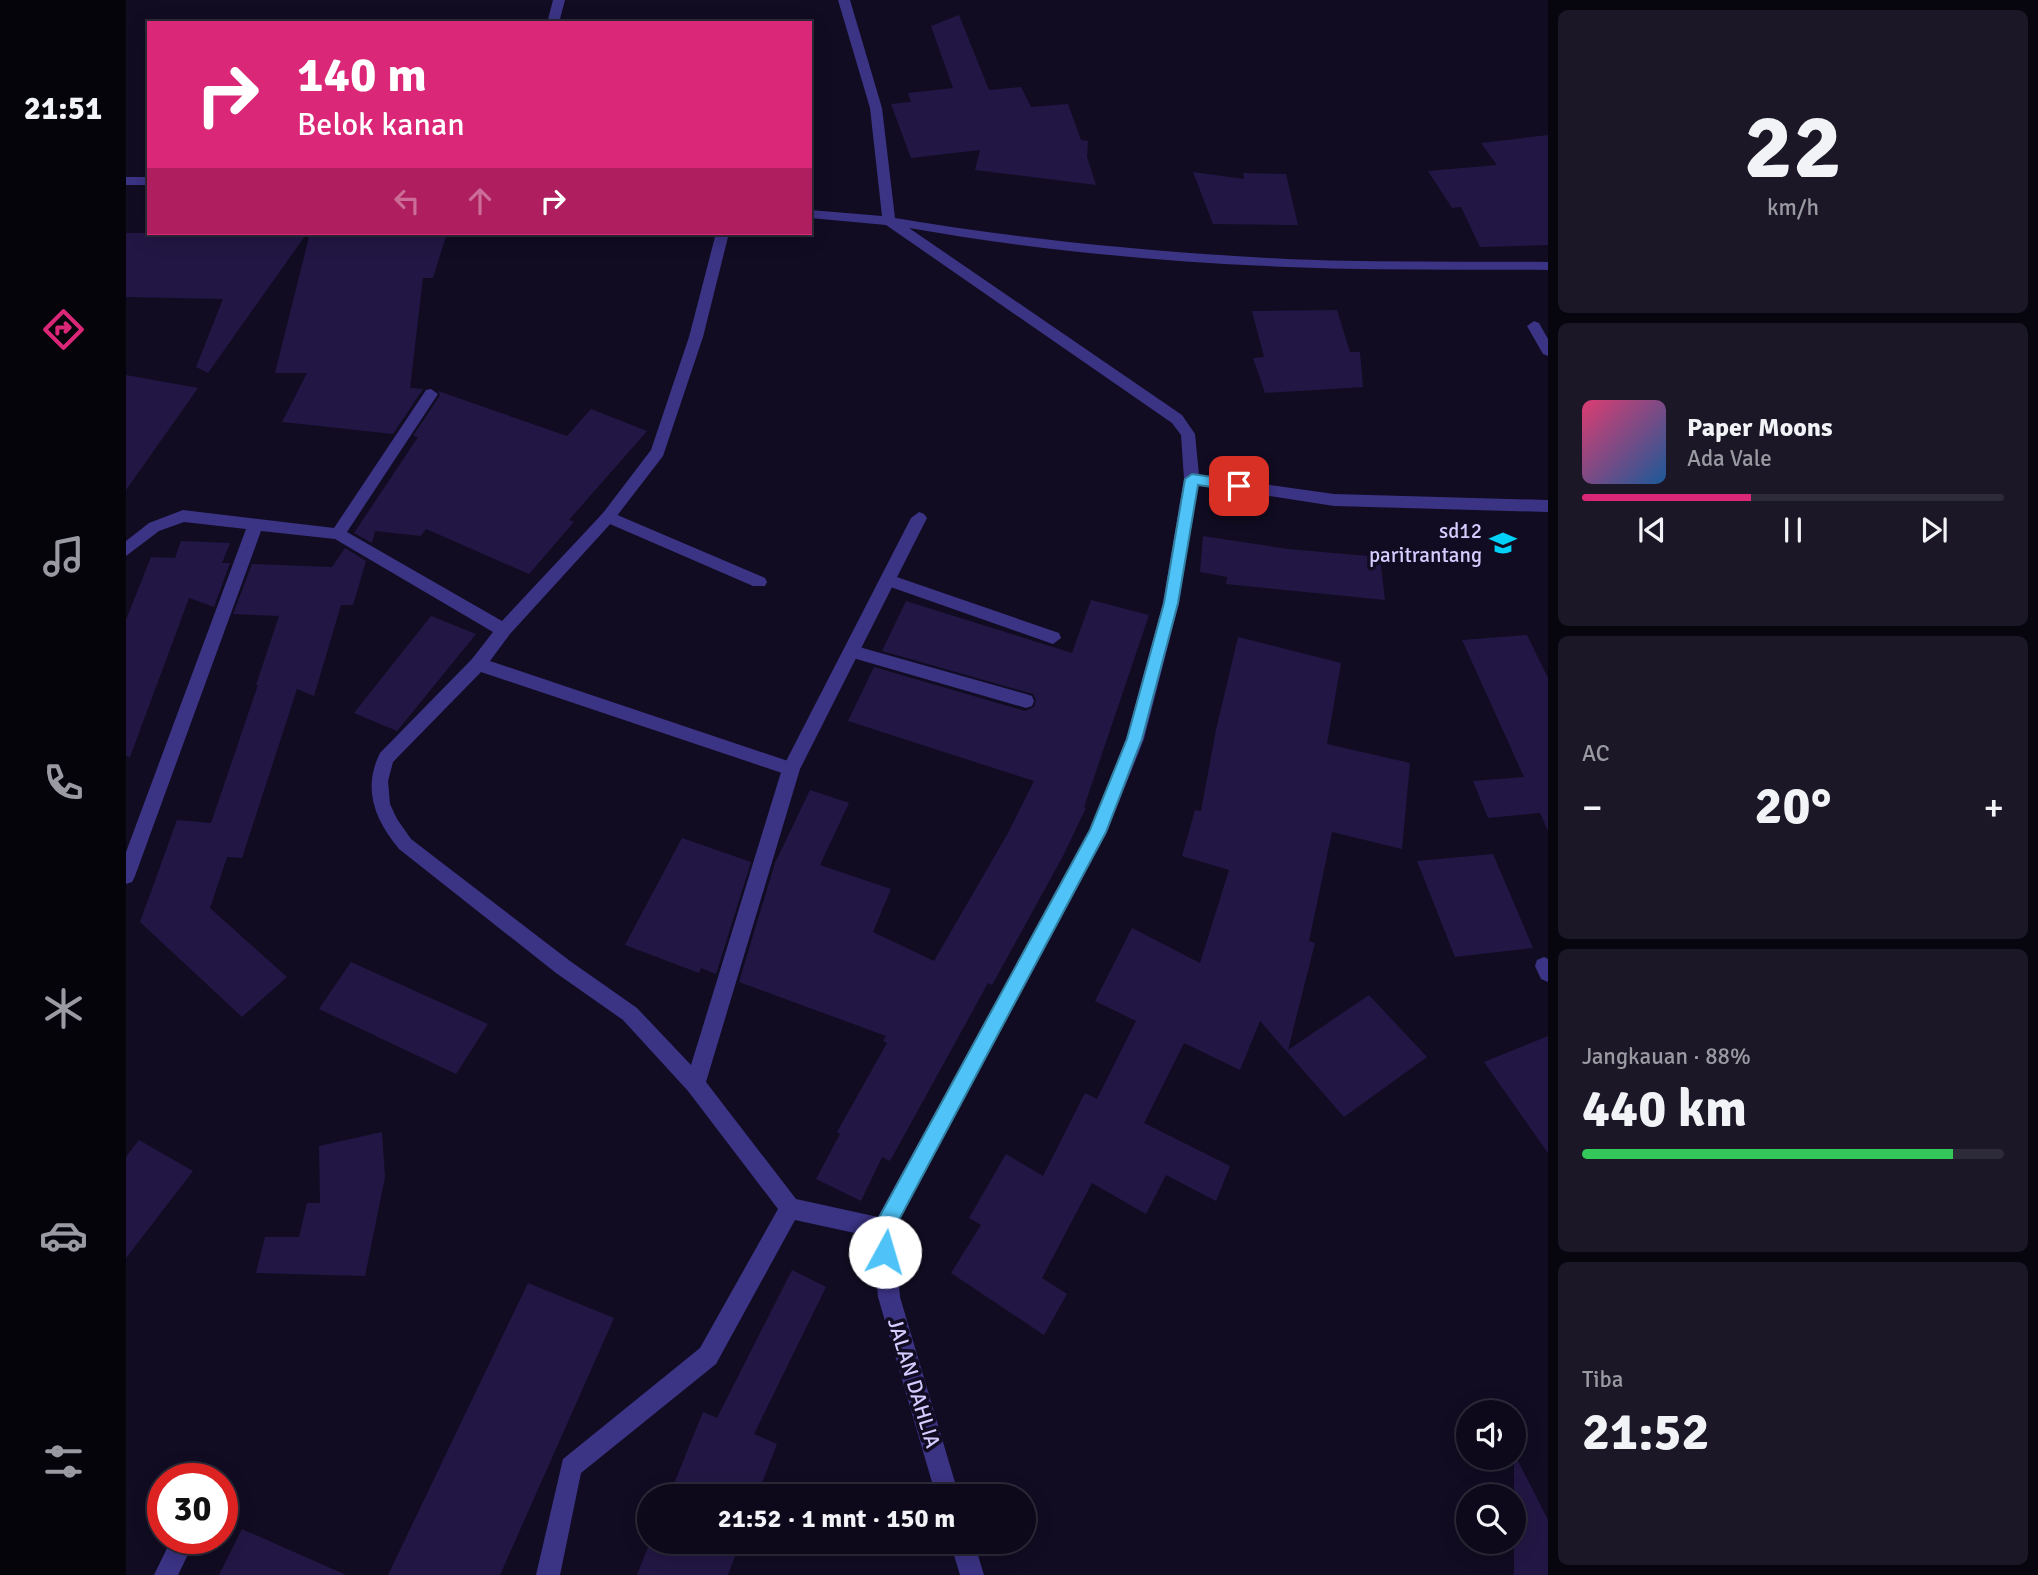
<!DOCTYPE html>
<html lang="id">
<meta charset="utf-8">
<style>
:root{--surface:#0d091a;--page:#1b1727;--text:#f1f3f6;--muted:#9a9aa2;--line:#2d2a39;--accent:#db2777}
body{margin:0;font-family:Signika,sans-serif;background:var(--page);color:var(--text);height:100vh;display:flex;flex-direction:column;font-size:26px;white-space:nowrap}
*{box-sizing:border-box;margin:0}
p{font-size:23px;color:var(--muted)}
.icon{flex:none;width:38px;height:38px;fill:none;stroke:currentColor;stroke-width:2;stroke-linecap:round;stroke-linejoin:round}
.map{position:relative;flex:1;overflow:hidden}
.drawer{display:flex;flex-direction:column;gap:10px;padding:10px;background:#07050e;width:490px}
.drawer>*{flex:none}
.banner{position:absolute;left:21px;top:21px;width:665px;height:214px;border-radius:0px;box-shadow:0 4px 18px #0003,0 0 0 2px var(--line);background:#db2777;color:#fff;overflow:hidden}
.tools{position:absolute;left:1330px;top:1400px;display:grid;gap:14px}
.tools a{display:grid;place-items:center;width:70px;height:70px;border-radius:50%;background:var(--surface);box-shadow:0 4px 18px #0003,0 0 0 2px var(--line);font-size:35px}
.speed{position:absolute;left:21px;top:1463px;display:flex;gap:14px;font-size:35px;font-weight:700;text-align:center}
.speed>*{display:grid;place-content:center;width:91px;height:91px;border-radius:50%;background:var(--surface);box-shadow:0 4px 18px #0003,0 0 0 2px var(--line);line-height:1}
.speed .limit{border:10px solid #d22;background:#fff;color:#111}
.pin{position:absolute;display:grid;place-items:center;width:60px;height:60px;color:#fff;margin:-30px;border-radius:14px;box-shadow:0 4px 10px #0006}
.me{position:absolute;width:77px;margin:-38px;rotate:6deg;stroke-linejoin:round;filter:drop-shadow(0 0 5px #0008)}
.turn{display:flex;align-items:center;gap:24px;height:147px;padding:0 35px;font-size:32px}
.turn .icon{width:91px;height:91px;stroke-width:2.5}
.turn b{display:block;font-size:49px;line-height:60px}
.lanes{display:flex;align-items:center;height:66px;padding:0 35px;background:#0003;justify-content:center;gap:35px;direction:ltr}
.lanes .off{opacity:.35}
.big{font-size:52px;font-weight:700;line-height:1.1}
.drawer .widget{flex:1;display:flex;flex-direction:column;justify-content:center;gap:10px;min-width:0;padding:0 24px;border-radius:10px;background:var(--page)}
.drawer .dial{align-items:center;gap:0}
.dial b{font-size:91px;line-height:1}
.song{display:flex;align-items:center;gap:21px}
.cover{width:84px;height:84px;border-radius:10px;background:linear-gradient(135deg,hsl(340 70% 55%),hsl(210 70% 35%))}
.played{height:7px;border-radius:4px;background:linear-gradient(90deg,var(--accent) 40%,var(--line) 40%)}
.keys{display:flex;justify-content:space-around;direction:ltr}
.heat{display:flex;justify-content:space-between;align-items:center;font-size:38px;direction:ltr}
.charge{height:10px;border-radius:5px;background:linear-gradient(90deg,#34c759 88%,var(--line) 0)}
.trip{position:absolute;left:511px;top:1484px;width:399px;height:70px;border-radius:35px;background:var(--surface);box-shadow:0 4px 18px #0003,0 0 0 2px var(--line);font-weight:700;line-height:70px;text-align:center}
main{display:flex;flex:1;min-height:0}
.dock{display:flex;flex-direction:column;width:126px;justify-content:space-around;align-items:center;background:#05040a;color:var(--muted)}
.dock .icon{width:49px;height:49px}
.dock .active{color:var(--accent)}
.dock b{font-size:32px;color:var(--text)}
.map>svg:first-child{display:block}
</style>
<main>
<nav class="dock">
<b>21:51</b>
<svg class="icon active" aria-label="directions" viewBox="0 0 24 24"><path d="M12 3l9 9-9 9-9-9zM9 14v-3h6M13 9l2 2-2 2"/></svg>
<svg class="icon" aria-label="music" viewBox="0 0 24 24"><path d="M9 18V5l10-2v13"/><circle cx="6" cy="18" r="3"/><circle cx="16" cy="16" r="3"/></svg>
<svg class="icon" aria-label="phone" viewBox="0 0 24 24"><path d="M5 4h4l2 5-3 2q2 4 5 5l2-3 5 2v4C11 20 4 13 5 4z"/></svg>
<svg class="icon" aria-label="climate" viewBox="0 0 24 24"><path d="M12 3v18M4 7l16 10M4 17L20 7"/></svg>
<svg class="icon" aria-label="car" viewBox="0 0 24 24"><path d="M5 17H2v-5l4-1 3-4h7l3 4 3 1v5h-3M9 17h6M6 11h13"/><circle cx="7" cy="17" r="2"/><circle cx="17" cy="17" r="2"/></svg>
<svg class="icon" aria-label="filters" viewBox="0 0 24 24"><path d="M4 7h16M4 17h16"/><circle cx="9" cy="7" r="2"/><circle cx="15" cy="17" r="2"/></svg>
</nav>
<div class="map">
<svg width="1422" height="1575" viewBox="0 0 1422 1575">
<rect width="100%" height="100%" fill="#110c22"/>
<g fill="#221744">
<polygon points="833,15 863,90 895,87 905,107 942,104 955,140 962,141 961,157 970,185 849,170 854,150 785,158 765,104 785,102 782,93 827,88 805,26"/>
<polygon points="1422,135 1422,245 1354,247 1335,207 1326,208 1302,171 1371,165 1355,143"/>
<polygon points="1067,172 1118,179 1117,173 1160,174 1172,225 1087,224"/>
<polygon points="0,233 181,233 82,373 70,367 97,299 0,297"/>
<polygon points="184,233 321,233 307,278 297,278 284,388 297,389 267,434 156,422 181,373 149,373"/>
<polygon points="1211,310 1224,352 1234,352 1237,387 1139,393 1127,358 1138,357 1126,311"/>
<polygon points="0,375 72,388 0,490"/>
<polygon points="312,391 441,436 465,409 521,431 443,520 448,522 403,574 300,529 295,536 249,531 246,543 228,533 292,437 287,436 314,395"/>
<polygon points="1077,536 1162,549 1254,557 1259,600 1100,584 1101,577 1074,572"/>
<polygon points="55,541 104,543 96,563 104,563 88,607 63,598 4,757 0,756 0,620 25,557 49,558"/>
<polygon points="219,548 240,561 227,605 215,605 188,696 171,689 116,858 101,857 84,908 161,977 116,1017 14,922 51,820 85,823 132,685 130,685 153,616 107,614 126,564 206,567"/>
<polygon points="965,600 1023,615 958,807 960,808 937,856 866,985 862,983 764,1161 756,1157 735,1201 690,1179 714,1134 711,1132 761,1043 757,1041 760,1036 613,982 649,863 684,790 723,803 694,865 765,889 747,932 808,961 882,833 908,781 722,721 748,667 899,711 908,707 910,700 907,694 756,651 780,601 946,653"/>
<polygon points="305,616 350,634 271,731 228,713"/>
<polygon points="1401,635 1422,678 1422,831 1414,813 1362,818 1347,781 1398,777 1336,640"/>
<polygon points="1112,637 1215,663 1201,744 1284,763 1276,849 1206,832 1183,941 1189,943 1162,1050 1243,995 1301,1057 1218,1117 1134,1021 1114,1070 1058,1043 1018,1123 1104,1166 1090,1201 1040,1175 1020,1214 966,1183 916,1278 941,1294 918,1335 825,1273 855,1225 843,1218 880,1154 917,1176 959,1093 971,1099 1010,1021 969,1001 1006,928 1074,963 1103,870 1056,856 1069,810 1075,811 1090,730"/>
<polygon points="556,838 625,862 590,974 575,968 573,973 499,945"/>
<polygon points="1367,854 1407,948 1329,957 1291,861"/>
<polygon points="225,962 362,1024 330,1074 193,1009"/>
<polygon points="1422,1036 1422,1153 1358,1062"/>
<polygon points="256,1132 259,1177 239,1276 130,1273 139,1237 173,1237 181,1203 194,1203 193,1146"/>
<polygon points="13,1140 67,1171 0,1258 0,1157"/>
<polygon points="666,1270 700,1287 628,1434 651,1444 631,1496 543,1496 577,1412 591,1418"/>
<polygon points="402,1283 488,1318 374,1575 262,1575"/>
<polygon points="1388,1453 1422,1520 1422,1575 1388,1575"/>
<polygon points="116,1529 220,1575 93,1575"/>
<polygon points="524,1542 614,1542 602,1575 511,1575"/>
</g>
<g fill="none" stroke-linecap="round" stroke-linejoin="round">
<g fill="#3b3384" fill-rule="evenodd">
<polygon points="482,511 639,578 641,582 639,586 627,586 477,521 474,517 477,513"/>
<polygon points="762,574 933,633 935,638 927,644 756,584 754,580 756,576"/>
<polygon points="726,645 900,694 906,696 908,701 906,706 900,708 720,656 718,651 720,646"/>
<polygon points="352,657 671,764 674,769 671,774 665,776 346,669 344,664 346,659"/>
</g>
<g fill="#3b3384" fill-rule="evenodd">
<polygon points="427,0 439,0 433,23 421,23"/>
<path d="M 712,0 L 724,0 L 756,108 L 769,218 C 901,240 1028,252 1161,259 C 1248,263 1335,261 1422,262 L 1422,270 C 1336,269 1249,271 1162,267 C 1035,262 908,250 783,228 L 1056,415 L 1069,434 L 1073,475 L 1208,494 L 1422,500 L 1422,512 L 1208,506 L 1072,485 L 1053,603 L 1018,739 L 981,832 L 768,1230 L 774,1297 L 833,1496 L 810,1496 L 752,1297 L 747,1237 L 669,1220 L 590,1364 L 455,1473 L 434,1575 L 410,1575 L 437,1459 L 574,1348 L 652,1209 L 562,1091 L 497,1020 L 430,973 L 273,849 C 249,820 236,789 254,753 L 346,659 L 367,632 L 209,539 L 135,531 L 9,876 L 6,882 L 0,884 L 0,852 L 120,529 L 58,522 L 33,531 L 0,556 L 0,541 L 23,523 L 57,510 L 208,528 L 300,390 L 305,389 L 312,394 L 221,532 L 376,621 L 477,513 L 525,450 L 563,337 L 590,233 L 603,233 L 577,337 L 537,456 L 487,521 L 384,634 L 358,669 L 267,762 L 262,781 L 264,804 L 271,819 L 285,839 L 444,961 L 511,1008 L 565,1065 L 656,769 L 785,518 L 793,512 L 798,514 L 801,518 L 674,769 L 580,1082 L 670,1199 L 752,1217 L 964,830 L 1000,739 L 1037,603 L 1058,479 L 1055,435 L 1046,423 L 760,225 L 684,218 L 684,210 L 756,216 L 744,108 Z"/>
<rect x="0" y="177" width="23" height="8"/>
<polygon points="1408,321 1413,323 1422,339 1422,356 1417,354 1401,326"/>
<polygon points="1418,957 1422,959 1422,982 1415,979 1409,966 1411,960"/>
<polygon points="46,1538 70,1538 52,1575 28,1575"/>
<polygon points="824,1542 848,1542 858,1575 834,1575"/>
</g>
</g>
<path fill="#4fc3f7" stroke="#337fa1" stroke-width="2" d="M 1066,474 L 1113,481 L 1120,486 L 1113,491 L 1072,485 L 1052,603 L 1016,739 L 980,832 L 767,1231 L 769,1252 L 766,1259 L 759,1262 L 752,1259 C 748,1248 746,1233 750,1223 L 964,830 L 1001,739 L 1038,603 L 1059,479 Z"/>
<defs>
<g id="school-bare" transform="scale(2.1)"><path d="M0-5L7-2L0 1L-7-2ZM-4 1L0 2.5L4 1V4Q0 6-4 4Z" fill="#00d1f8" stroke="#110c22" stroke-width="2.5" paint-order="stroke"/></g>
</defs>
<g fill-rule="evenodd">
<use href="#school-bare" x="1377" y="543"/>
</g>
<g text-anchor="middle" stroke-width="7" stroke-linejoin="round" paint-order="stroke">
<g font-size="21" fill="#d5cdff" stroke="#110c22" text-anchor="end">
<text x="1356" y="538">sd12<tspan x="1356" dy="24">paritrantang</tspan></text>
</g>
<g font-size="21" fill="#d5cdff" stroke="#110c22">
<text transform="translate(788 1383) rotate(73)" y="7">JALAN DAHLIA</text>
</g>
</g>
</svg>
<div class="tools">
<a><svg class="icon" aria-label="sound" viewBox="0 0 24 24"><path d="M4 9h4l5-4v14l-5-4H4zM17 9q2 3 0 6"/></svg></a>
<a><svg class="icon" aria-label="search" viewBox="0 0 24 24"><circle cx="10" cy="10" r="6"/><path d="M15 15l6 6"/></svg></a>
</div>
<div class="speed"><div class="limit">30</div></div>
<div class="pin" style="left:1113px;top:486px;background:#d93025"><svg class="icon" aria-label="arrive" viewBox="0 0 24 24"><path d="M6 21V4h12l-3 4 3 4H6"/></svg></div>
<svg class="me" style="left:759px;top:1252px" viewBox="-20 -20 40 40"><circle r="19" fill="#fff"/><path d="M0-13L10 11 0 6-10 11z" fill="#4fc3f7"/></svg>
<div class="trip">21:52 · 1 mnt · 150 m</div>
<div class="banner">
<div class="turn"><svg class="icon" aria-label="right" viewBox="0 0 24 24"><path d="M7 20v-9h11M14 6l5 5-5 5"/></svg><div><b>140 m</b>Belok kanan</div></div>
<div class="lanes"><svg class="icon off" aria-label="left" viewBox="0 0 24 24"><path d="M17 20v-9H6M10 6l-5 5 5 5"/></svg><svg class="icon off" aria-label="ahead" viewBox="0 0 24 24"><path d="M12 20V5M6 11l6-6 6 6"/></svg><svg class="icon" aria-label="right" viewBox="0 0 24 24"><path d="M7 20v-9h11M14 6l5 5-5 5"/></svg></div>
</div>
</div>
<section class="drawer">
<div class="widget dial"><b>22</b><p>km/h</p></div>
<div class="widget">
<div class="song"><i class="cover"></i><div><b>Paper Moons</b><p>Ada Vale</p></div></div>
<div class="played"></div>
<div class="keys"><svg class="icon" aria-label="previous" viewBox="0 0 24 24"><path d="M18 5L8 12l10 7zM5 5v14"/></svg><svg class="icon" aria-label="pause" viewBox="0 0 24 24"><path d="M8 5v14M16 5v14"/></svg><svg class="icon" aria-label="next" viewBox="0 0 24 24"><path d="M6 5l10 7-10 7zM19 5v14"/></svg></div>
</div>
<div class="widget"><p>AC</p>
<div class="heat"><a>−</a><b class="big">20°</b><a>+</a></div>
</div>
<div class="widget"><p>Jangkauan · 88%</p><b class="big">440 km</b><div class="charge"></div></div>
<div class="widget"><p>Tiba</p><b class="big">21:52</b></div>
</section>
</main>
